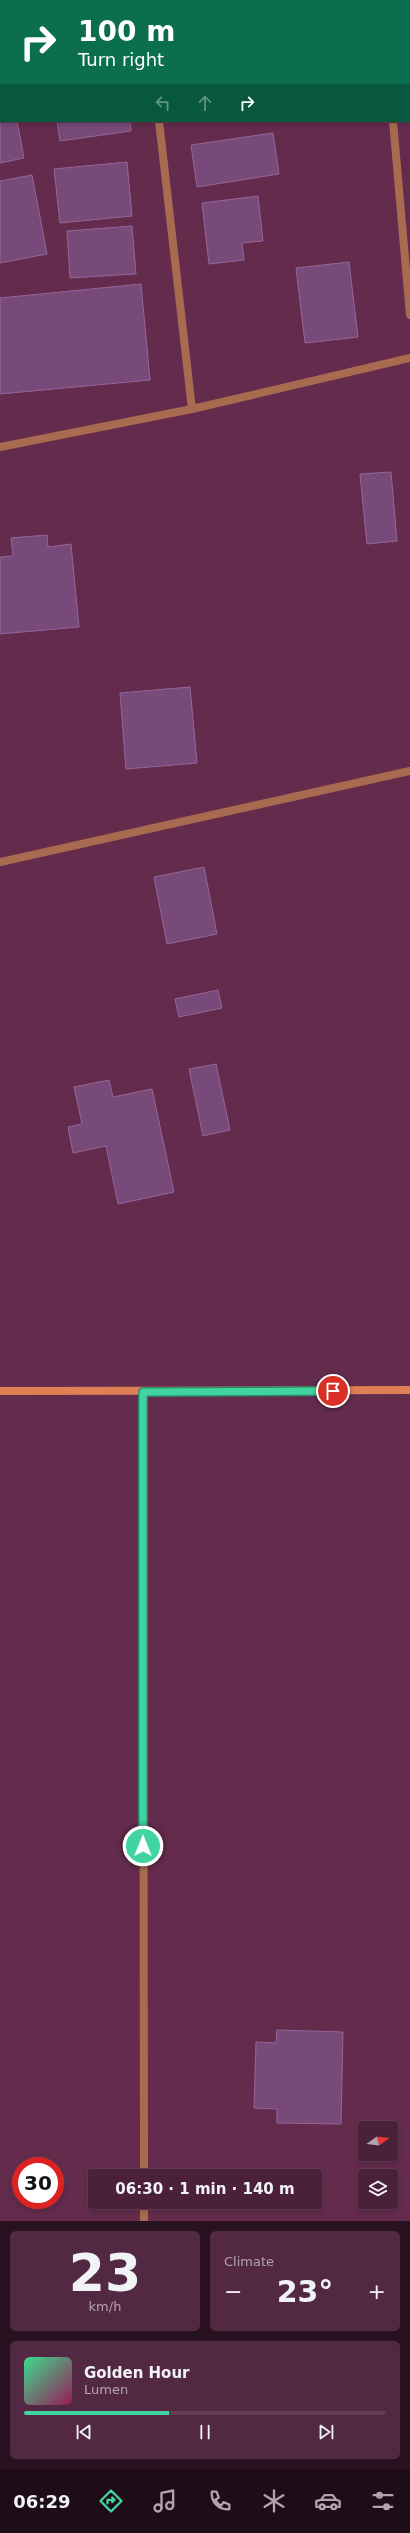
<!DOCTYPE html>
<meta charset="utf-8">
<style>
:root{--surface:#4b203a;--page:#522842;--text:#f1f3f6;--muted:#b2a3af;--line:#623e54;--accent:#41d4a1}
body{margin:0;font-family:"DejaVu Sans",sans-serif;background:var(--page);color:var(--text);height:100vh;display:flex;flex-direction:column;font-size:15px;white-space:nowrap}
*{box-sizing:border-box;margin:0}
p{font-size:13px;color:var(--muted)}
.icon{flex:none;width:22px;height:22px;fill:none;stroke:currentColor;stroke-width:2;stroke-linecap:round;stroke-linejoin:round}
.map{position:relative;height:2221px;overflow:hidden}
.sheet{display:flex;flex-direction:column;gap:10px;padding:10px;background:#291220;flex:1}
.sheet>*{flex:none}
.banner{position:absolute;left:0px;top:0px;width:410px;height:122px;box-shadow:0 2px 6px #0003,0 0 0 1px var(--line);background:#0b6e4f;color:#fff;overflow:hidden}
.needle{width:26px;rotate:76deg}
.tools{position:absolute;left:358px;top:2121px;display:grid;gap:8px}
.tools a{display:grid;place-items:center;width:40px;height:40px;border-radius:4px;background:var(--surface);box-shadow:0 2px 6px #0003,0 0 0 1px var(--line);font-size:20px}
.speed{position:absolute;left:12px;top:2157px;display:flex;gap:8px;font-size:20px;font-weight:700;text-align:center}
.speed>*{display:grid;place-content:center;width:52px;height:52px;border-radius:50%;background:var(--surface);box-shadow:0 2px 6px #0003,0 0 0 1px var(--line);line-height:1}
.speed .limit{border:6px solid #d22;background:#fff;color:#111}
.pin{position:absolute;display:grid;place-items:center;width:34px;height:34px;color:#fff;margin:-17px;border:2px solid #fff;border-radius:50%;box-shadow:0 1px 4px #0007}
.me{position:absolute;width:44px;margin:-22px;rotate:0deg;stroke-linejoin:round;filter:drop-shadow(0 0 3px #0008)}
.turn{display:flex;align-items:center;gap:14px;height:84px;padding:0 12px;font-size:18px}
.turn .icon{width:52px;height:52px;stroke-width:2.5}
.turn b{display:block;font-size:28px;line-height:34px}
.lanes{display:flex;align-items:center;height:38px;padding:0 12px;background:#0003;justify-content:center;gap:20px;direction:ltr}
.lanes .off{opacity:.35}
.big{font-size:30px;font-weight:800;line-height:1.1}
.sheet .card{flex:1;display:flex;flex-direction:column;justify-content:center;gap:6px;min-width:0;padding:0 14px;border-radius:6px;background:var(--page)}
.sheet .dial{align-items:center;gap:0}
.dial b{font-size:52px;line-height:1}
.song{display:flex;align-items:center;gap:12px}
.cover{width:48px;height:48px;border-radius:6px;background:linear-gradient(135deg,hsl(150 70% 55%),hsl(330 70% 35%))}
.played{height:4px;border-radius:2px;background:linear-gradient(90deg,var(--accent) 40%,var(--line) 40%)}
.keys{display:flex;justify-content:space-around;direction:ltr}
.heat{display:flex;justify-content:space-between;align-items:center;font-size:22px;direction:ltr}
.sheet .tiles{flex:1;display:grid;gap:10px;grid-template-columns:1fr 1fr}
.card:last-child{grid-column:span 2}
.trip{position:absolute;left:88px;top:2169px;width:234px;height:40px;border-radius:4px;background:var(--surface);box-shadow:0 2px 6px #0003,0 0 0 1px var(--line);font-weight:800;line-height:40px;text-align:center}
.menu{display:flex;height:64px;justify-content:space-around;align-items:center;background:#1e0d17;color:var(--muted)}
.menu .icon{width:28px;height:28px}
.menu .current{color:var(--accent)}
.menu b{font-size:18px;color:var(--text)}
.map>svg:first-child{display:block}
</style>
<div class="map">
<svg width="410" height="2221" viewBox="0 0 410 2221">
<rect width="100%" height="100%" fill="#642b4d"/>
<g fill="#784a7a" stroke="#966698">
<rect x="49" y="0" width="58" height="1"/>
<polygon points="0,86 1,121 17,121 24,158 0,163"/>
<polygon points="57,121 130,121 131,131 60,141"/>
<polygon points="273,133 279,174 197,187 191,145"/>
<polygon points="127,162 132,216 60,223 54,169"/>
<polygon points="32,175 47,254 0,263 0,181"/>
<polygon points="258,196 263,241 242,243 244,260 209,264 202,203"/>
<polygon points="132,226 136,274 70,278 67,231"/>
<polygon points="349,262 358,337 305,343 296,268"/>
<polygon points="141,284 150,380 0,394 0,298"/>
<polygon points="391,472 397,541 367,544 360,474"/>
<polygon points="47,535 48,547 71,544 79,627 0,634 0,557 13,556 11,538"/>
<polygon points="190,687 197,763 126,769 120,693"/>
<polygon points="204,867 217,934 167,944 154,877"/>
<polygon points="218,990 222,1008 179,1017 175,999"/>
<polygon points="216,1064 230,1130 203,1136 189,1069"/>
<polygon points="109,1080 113,1097 152,1089 174,1192 118,1204 106,1146 73,1153 68,1127 82,1124 74,1087"/>
<polygon points="277,2030 343,2032 341,2124 277,2123 277,2109 254,2108 256,2042 276,2043"/>
</g>
<g fill="none" stroke-linecap="round" stroke-linejoin="round">
<g stroke="#a86b50" stroke-width="8">
<polyline points="144,0 144,1"/>
<polyline points="383,0 383,1"/>
<polyline points="159,121 192,409"/>
<polyline points="393,121 410,315"/>
<polyline points="0,447 192,409 410,358"/>
<polyline points="143,1392 144,2176"/>
<polyline points="144,2202 144,2221"/>
</g>
<polyline stroke="#a86b50" stroke-width="8" points="0,862 410,771"/>
<polyline stroke="#de8053" stroke-width="8" points="0,1391 410,1390"/>
</g>
<g fill="none" stroke-linecap="round" stroke-linejoin="round">
<g stroke="#2a8a69" stroke-width="10">
<polyline id="route" points="143,1846 143,1392 333,1391"/>
</g>
<use href="#route" stroke="#41d4a1" stroke-width="7"/>
</g>
</svg>
<div class="tools">
<a><svg class="needle" viewBox="-14 -14 28 28"><path d="M0-13l5 13h-10z" fill="#e53935"/><path d="M0 13l5-13h-10z" fill="#b2a3af"/></svg></a>
<a><svg class="icon" aria-label="layers" viewBox="0 0 24 24"><path d="M12 4l9 5-9 5-9-5zM3 14l9 5 9-5"/></svg></a>
</div>
<div class="speed"><div class="limit">30</div></div>
<div class="pin" style="left:333px;top:1391px;background:#d93025"><svg class="icon" aria-label="arrive" viewBox="0 0 24 24"><path d="M6 21V4h12l-3 4 3 4H6"/></svg></div>
<svg class="me" style="left:143px;top:1846px" viewBox="-20 -20 40 40"><circle r="17" fill="#41d4a1" stroke="#fff" stroke-width="3"/><path d="M0-11L8 9 0 5-8 9z" fill="#fff"/></svg>
<div class="trip">06:30 · 1 min · 140 m</div>
<div class="banner">
<div class="turn"><svg class="icon" aria-label="right" viewBox="0 0 24 24"><path d="M7 20v-9h11M14 6l5 5-5 5"/></svg><div><b>100 m</b>Turn right</div></div>
<div class="lanes"><svg class="icon off" aria-label="left" viewBox="0 0 24 24"><path d="M17 20v-9H6M10 6l-5 5 5 5"/></svg><svg class="icon off" aria-label="ahead" viewBox="0 0 24 24"><path d="M12 20V5M6 11l6-6 6 6"/></svg><svg class="icon" aria-label="right" viewBox="0 0 24 24"><path d="M7 20v-9h11M14 6l5 5-5 5"/></svg></div>
</div>
</div>
<section class="sheet">
<div class="tiles">
<div class="card dial"><b>23</b><p>km/h</p></div>
<div class="card"><p>Climate</p>
<div class="heat"><a>−</a><b class="big">23°</b><a>+</a></div>
</div>
<div class="card">
<div class="song"><i class="cover"></i><div><b>Golden Hour</b><p>Lumen</p></div></div>
<div class="played"></div>
<div class="keys"><svg class="icon" aria-label="previous" viewBox="0 0 24 24"><path d="M18 5L8 12l10 7zM5 5v14"/></svg><svg class="icon" aria-label="pause" viewBox="0 0 24 24"><path d="M8 5v14M16 5v14"/></svg><svg class="icon" aria-label="next" viewBox="0 0 24 24"><path d="M6 5l10 7-10 7zM19 5v14"/></svg></div>
</div>
</div>
</section>
<nav class="menu">
<b>06:29</b>
<svg class="icon current" aria-label="directions" viewBox="0 0 24 24"><path d="M12 3l9 9-9 9-9-9zM9 14v-3h6M13 9l2 2-2 2"/></svg>
<svg class="icon" aria-label="music" viewBox="0 0 24 24"><path d="M9 18V5l10-2v13"/><circle cx="6" cy="18" r="3"/><circle cx="16" cy="16" r="3"/></svg>
<svg class="icon" aria-label="phone" viewBox="0 0 24 24"><path d="M5 4h4l2 5-3 2q2 4 5 5l2-3 5 2v4C11 20 4 13 5 4z"/></svg>
<svg class="icon" aria-label="climate" viewBox="0 0 24 24"><path d="M12 3v18M4 7l16 10M4 17L20 7"/></svg>
<svg class="icon" aria-label="car" viewBox="0 0 24 24"><path d="M5 17H2v-5l4-1 3-4h7l3 4 3 1v5h-3M9 17h6M6 11h13"/><circle cx="7" cy="17" r="2"/><circle cx="17" cy="17" r="2"/></svg>
<svg class="icon" aria-label="filters" viewBox="0 0 24 24"><path d="M4 7h16M4 17h16"/><circle cx="9" cy="7" r="2"/><circle cx="15" cy="17" r="2"/></svg>
</nav>
